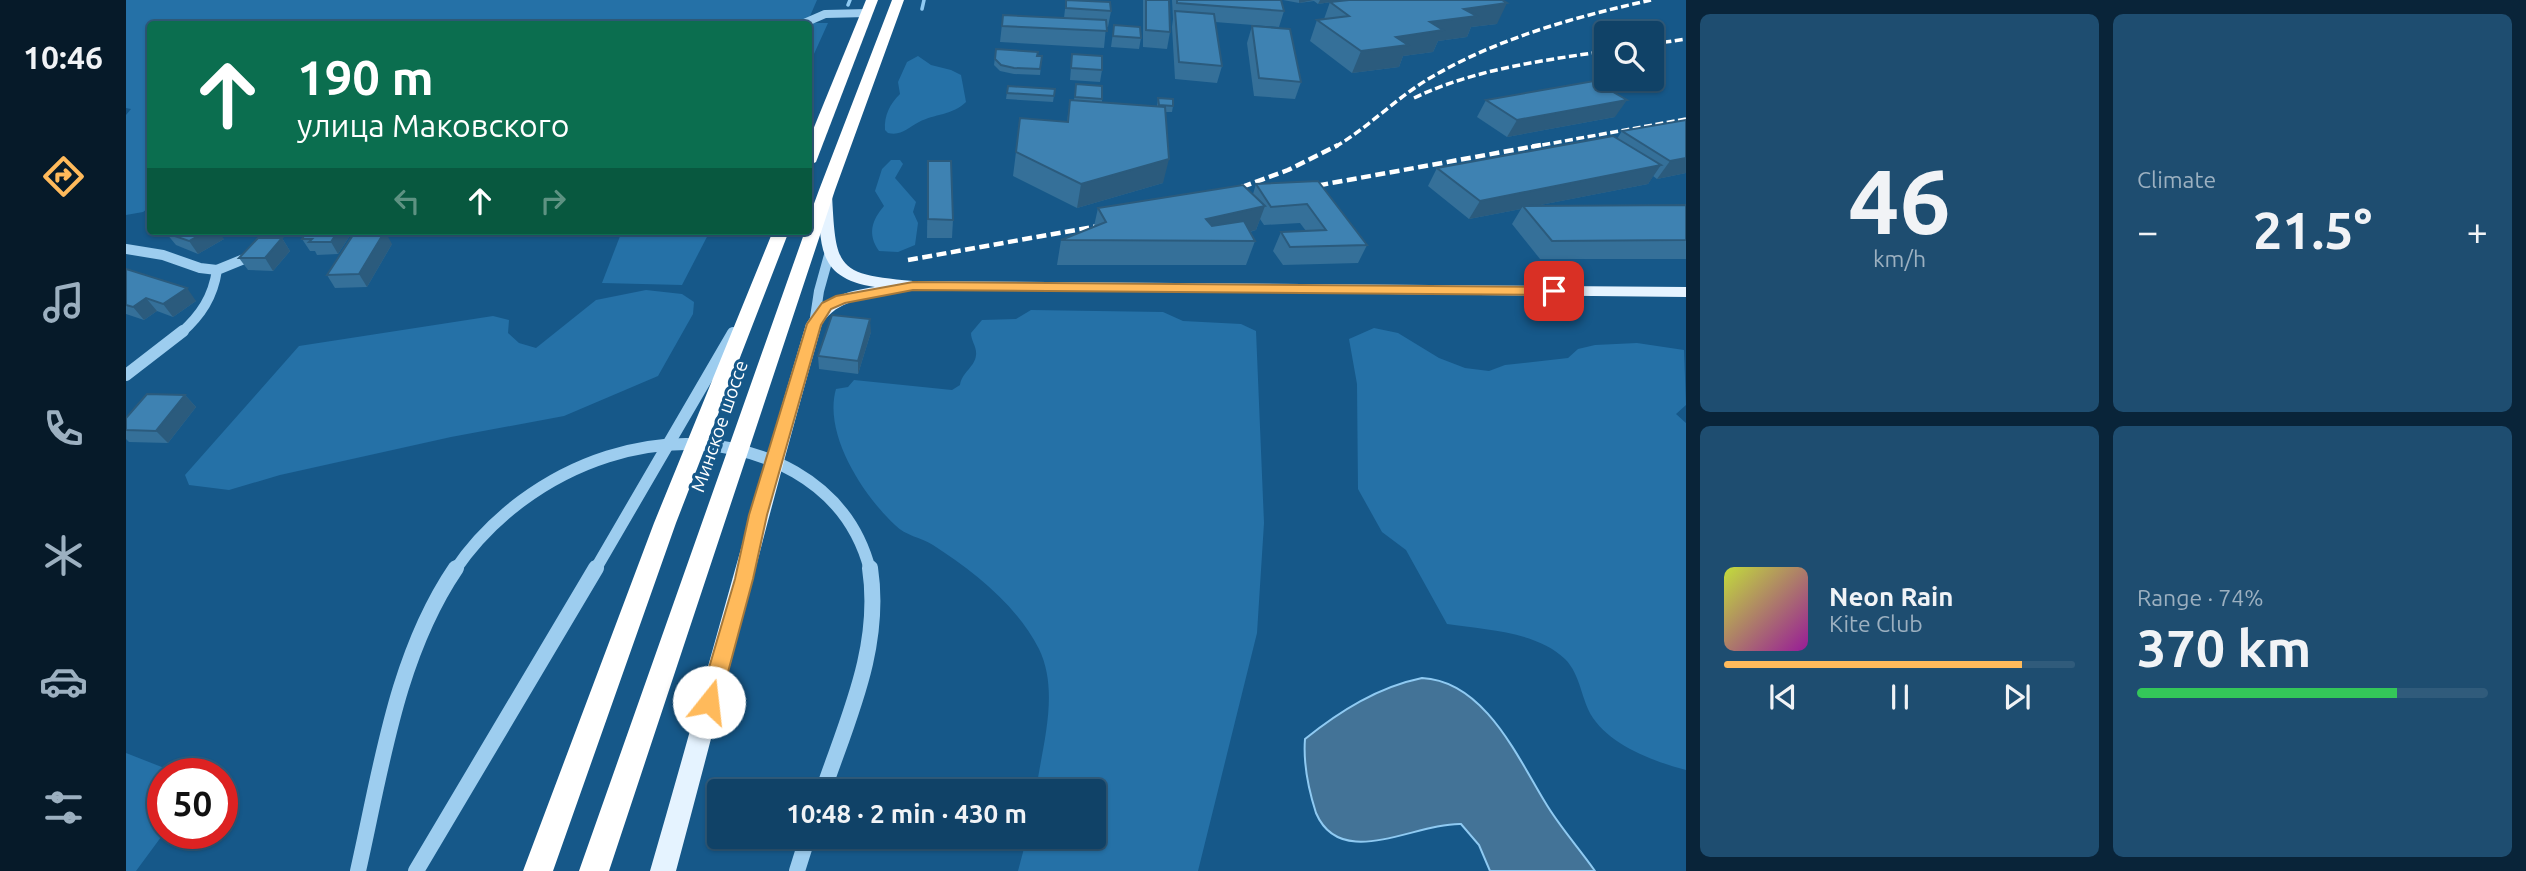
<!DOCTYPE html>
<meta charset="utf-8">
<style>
:root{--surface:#104267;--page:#1e4d70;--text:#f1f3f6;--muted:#9cb0c0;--line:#305b7b;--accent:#ffba5b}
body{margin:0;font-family:Ubuntu,sans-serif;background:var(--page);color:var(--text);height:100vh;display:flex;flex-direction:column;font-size:26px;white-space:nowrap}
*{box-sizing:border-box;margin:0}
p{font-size:23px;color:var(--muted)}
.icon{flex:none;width:38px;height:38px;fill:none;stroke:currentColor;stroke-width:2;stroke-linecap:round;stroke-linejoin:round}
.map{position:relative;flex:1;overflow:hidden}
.details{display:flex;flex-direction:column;gap:14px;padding:14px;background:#092439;width:840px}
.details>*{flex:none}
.top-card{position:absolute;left:21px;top:21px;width:665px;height:214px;border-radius:7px;box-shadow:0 2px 5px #0004,0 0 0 2px var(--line);background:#0b6e4f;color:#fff;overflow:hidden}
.tools{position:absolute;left:1468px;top:21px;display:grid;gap:14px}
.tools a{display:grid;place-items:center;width:70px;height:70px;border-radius:7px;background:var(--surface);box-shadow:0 2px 5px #0004,0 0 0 2px var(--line);font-size:35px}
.speed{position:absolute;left:21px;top:758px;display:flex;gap:14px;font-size:35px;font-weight:700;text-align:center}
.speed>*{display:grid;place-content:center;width:91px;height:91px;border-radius:50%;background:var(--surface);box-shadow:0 2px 5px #0004,0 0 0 2px var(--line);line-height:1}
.speed .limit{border:10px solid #d22;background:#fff;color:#111}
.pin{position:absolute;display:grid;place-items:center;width:60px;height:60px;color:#fff;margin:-30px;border-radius:14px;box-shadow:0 4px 10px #0006}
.me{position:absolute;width:77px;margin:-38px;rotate:16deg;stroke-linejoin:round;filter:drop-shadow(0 0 5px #0008)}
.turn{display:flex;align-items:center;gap:24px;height:147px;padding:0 35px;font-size:32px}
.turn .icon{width:91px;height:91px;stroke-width:2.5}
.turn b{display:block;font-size:49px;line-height:60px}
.lanes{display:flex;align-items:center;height:66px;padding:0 35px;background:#0003;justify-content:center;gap:35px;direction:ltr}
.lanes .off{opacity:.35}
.big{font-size:52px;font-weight:700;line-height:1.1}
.details .tile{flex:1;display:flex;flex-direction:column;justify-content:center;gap:10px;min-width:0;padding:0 24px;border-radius:10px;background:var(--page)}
.details .dial{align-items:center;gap:0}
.dial b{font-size:91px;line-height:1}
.song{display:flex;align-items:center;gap:21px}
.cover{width:84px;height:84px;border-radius:10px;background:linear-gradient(135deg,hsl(70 70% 55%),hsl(300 70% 35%))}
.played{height:7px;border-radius:4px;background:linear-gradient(90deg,var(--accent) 85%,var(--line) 85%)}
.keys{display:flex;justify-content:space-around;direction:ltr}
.heat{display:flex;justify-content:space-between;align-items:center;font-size:38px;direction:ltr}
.charge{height:10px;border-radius:5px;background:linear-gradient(90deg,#34c759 74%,var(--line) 0)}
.details .tiles{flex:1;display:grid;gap:14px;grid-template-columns:repeat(2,1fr)}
.trip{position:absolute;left:581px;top:779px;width:399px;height:70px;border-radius:7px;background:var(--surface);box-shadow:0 2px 5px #0004,0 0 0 2px var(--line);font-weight:700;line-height:70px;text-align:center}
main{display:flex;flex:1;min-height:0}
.dock{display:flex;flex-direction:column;width:126px;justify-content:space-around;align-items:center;background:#061a29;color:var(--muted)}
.dock .icon{width:49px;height:49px}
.dock .selected{color:var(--accent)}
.dock b{font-size:32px;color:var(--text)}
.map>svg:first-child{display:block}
</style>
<main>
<nav class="dock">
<b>10:46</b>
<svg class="icon selected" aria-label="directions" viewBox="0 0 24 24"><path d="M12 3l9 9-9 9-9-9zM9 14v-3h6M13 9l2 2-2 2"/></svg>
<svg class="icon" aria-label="music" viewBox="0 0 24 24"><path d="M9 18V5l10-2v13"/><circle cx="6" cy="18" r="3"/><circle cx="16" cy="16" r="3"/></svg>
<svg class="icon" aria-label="phone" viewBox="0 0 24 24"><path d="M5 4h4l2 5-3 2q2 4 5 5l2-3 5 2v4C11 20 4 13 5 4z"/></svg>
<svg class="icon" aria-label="climate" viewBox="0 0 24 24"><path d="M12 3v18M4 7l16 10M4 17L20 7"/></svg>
<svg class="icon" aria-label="car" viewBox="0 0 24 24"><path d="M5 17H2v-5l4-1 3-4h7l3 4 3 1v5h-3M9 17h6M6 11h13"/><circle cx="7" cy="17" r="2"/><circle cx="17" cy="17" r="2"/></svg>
<svg class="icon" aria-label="filters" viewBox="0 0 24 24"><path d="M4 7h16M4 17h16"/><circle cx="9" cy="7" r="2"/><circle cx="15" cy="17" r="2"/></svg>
</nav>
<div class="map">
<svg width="1560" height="871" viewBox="0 0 1560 871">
<rect width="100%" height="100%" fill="#165889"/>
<g fill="#2571a7">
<polygon points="0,0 691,0 681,23 702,23 683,65 682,24 24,24 24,207 17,212 0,215 0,115 5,109 0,108"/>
<path d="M 792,56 L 805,65 L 825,70 L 835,75 L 840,102 C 827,115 808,114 793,122 C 781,128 776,136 762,133 L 759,130 C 758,115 764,104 774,94 L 772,82 L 781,62 Z"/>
<path d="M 765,160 L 774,160 L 777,164 L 769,178 L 790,202 L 787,212 L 792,223 L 789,245 L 772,252 L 753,251 C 741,234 746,220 758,206 L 749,191 L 756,169 Z"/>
<polygon points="496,231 584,231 556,285 476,283"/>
<polygon points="520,290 556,294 568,302 567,314 532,376 438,416 325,437 154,475 103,490 63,485 59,475 173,346 367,316 383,320 382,333 393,343 410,348 470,300"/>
<path d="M 905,310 L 1037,312 L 1057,321 L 1115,324 L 1130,331 L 1138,523 L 1131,633 L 1072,871 L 892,871 L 901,837 L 968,836 L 968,791 L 910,791 C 916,746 934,692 913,649 C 891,605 847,571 807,545 C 794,537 780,536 769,525 C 737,495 697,434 710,389 L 722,387 L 728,380 L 826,390 L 834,385 C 836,372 849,367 850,355 C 851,347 845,341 845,333 L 856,320 L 890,319 Z"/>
<path d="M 1248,328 L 1272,333 L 1313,358 L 1339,368 L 1363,371 L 1379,365 L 1442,358 L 1452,349 L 1469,345 L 1511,343 L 1558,350 L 1560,405 L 1550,414 L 1560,423 L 1560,770 C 1529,762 1486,746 1467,718 C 1455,700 1455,675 1439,659 C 1410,631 1359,630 1321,624 L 1280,550 L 1256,532 L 1232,489 L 1231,384 L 1223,339 Z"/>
<polygon points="0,753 51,773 37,774 38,833 10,871 0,871"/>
</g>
<path fill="#437397" stroke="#8fcaf2" stroke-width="2" d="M 1296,678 C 1358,681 1391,756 1419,802 C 1433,826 1453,848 1469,871 L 1364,871 L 1353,845 L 1335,824 C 1288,823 1215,871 1190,813 C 1182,788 1177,765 1179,739 C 1214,711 1252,687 1296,678 Z"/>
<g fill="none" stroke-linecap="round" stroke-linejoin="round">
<g stroke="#8fcaf2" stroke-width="3.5">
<polyline points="722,5 724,0"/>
<polyline points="796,9 798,0"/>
</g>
<polyline stroke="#9dcdef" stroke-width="8" points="676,24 699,14 741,13"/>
<g stroke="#9dcdef" stroke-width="10">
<polyline points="0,249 37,255 74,268 91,270"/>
<polyline points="688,324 693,291 703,255"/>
<path d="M 55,333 C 75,315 87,297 91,270 L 118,259 L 157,231"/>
</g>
<g stroke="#9dcdef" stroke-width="12">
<polyline points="0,375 57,331"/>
<path d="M 329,570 C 401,464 551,406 669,472 C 707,494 733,527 744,570"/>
<polyline points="469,570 607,333"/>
</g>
<g stroke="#9dcdef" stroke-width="16">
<path d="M 697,791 C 722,718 756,647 744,568"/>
<path d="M 232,871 C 255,770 270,656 330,568"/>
<polyline points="290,871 470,568"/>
<polyline points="671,871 682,836"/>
</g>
<path fill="#e5f3ff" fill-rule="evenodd" d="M 699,191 L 706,195 C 710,270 711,274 787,281 L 1560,287 L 1560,297 L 766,289 L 764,293 C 738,300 712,299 696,324 C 644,506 599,689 550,871 L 524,871 C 577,689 625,506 680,324 C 697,298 720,291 749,287 C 690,278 695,246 692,195 Z"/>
<g fill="#fff" fill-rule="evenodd">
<polygon points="740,0 752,0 690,162 682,166 682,142"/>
<polygon points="766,0 778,0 709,190 483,871 453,871 679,231 682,231 682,220 693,190"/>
<polygon points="647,231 663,231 550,523 427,871 397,871 528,523"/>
</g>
<g stroke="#fff" stroke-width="3.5" stroke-dasharray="8 3.5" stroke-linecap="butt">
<polyline points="1526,44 1560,39"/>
<path d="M 1288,98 C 1349,69 1414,61 1480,51"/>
<path d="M 1209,147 C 1243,127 1270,98 1304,78 C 1372,38 1449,17 1525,0"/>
<polyline points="1405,147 1560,119"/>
</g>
<g stroke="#fff" stroke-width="4.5" stroke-dasharray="10 4.5" stroke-linecap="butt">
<polyline points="1178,188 1415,145"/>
<polyline points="1102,192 1162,170 1212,145"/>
<polyline points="782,260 989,223"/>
</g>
</g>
<g fill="#357099">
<polygon points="940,0 985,11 982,27 980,27 978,48 874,42 877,15 938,18"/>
<polygon points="1017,0 1043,0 1044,32 1041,49 1017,47"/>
<polygon points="1046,0 1155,0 1158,11 1153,27 1089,22 1096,66 1091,83 1049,79 1046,27 1047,19"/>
<polygon points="1157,0 1218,0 1192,4 1188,1 1173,3"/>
<polygon points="1204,2 1371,24 1345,27 1341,37 1312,41 1307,52 1277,56 1273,67 1226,73 1184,41 1191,20 1198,19"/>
<polygon points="988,25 1015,38 1013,49 985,47"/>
<polygon points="1126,26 1175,82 1169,99 1128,96 1121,43"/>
<polygon points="870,49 916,56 914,75 888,74 874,71 868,65"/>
<polygon points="946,54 976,70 974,82 944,80"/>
<polygon points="950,84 976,99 976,102 1031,106 1032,98 1047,106 1046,112 1040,112 1037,183 951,208 887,176 890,152 941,122 944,100 948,100"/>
<polygon points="882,86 929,89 927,102 880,99"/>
<polygon points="1360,100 1489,117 1381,137 1351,117"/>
<polygon points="1560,120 1560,173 1531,179 1527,176 1522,184 1409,206 1560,205 1560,259 1414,259 1386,224 1395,209 1343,219 1302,186 1311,168 1491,139 1496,131"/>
<polygon points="802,161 827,220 826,238 801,238"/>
<polygon points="1192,181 1241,245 1232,263 1157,265 1147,251 1155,232 1180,231 1174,223 1138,225 1134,219 1130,230 1124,232 1129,241 1120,265 931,265 935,240 968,226 972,208 1127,194 1130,184"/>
<polygon points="40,233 98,239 72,254 50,245"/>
<polygon points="225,234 212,254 191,255 189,251 184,251 176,239"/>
<polygon points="156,238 164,251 147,271 122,270 113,258"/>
<polygon points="266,244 241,287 209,288 201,275"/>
<polygon points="0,269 70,301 47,317 31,311 18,320 0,314"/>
<polygon points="745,332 732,374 693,369 692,356"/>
<polygon points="59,395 70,407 42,443 3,442 0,439 0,418"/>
</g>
<g fill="#2b5b7d">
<polygon points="1173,0 1188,0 1173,3"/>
<polygon points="1194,0 1218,0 1192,4"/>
<polygon points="1381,3 1371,24 1345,27 1341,37 1312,41 1307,52 1277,56 1273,67 1226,73 1235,51 1338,9"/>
<polygon points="1501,100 1489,117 1381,137 1391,120"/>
<polygon points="1560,158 1560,173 1531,179 1544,161"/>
<polygon points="1043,159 1037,183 951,208 955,184"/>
<polygon points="1535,165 1522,184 1399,208 1397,206 1395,209 1343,219 1354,201"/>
<polygon points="1139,206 1130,230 1085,240 1080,219"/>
<polygon points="81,231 92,231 98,239 72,254 63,241"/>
<polygon points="212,231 223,231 225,234 212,254 205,242"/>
<polygon points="259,231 266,244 241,287 233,274"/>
<polygon points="156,238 164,251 147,271 139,258"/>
<polygon points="61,288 70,301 47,317 37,304"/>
<polygon points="20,298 31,311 18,320 7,307"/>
<polygon points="744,319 745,332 732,374 732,361"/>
<polygon points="59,395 70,407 42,443 30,431"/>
</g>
<g fill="#3e82b2" stroke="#2b5b7d" stroke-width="2">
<polygon points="940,0 984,2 985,11 940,8"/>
<polygon points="1020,0 1043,0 1044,32 1020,30"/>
<polygon points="1051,0 1155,0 1158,11 1051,3"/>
<polygon points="1223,0 1376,0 1381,3 1338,9 1351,16 1304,22 1317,30 1270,37 1282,45 1235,51 1191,20 1223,16 1204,2"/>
<polygon points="1049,11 1088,14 1096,66 1053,62"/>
<polygon points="877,15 980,20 981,31 876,26"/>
<polygon points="988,25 1014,27 1015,38 987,36"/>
<polygon points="1126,26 1164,29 1175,82 1133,78"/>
<polygon points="870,49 912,52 911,56 916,56 914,69 888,68 875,65 869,59"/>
<polygon points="946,54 976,56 976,70 945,68"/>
<polygon points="1468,81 1501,100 1391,120 1360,100"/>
<polygon points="950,84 976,86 976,99 949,97"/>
<polygon points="882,86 929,89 928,96 881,93"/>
<polygon points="1032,98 1047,99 1047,106 1033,105"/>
<polygon points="944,100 1039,107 1043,159 955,184 890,152 894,118 942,122"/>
<polygon points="1560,120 1560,158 1544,161 1496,131"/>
<polygon points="1487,136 1535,165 1354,201 1311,168"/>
<polygon points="802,161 825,161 827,220 802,219"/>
<polygon points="1192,181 1241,245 1164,247 1155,232 1200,230 1181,204 1145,207 1130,184"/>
<polygon points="1117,185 1139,206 1080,219 1086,226 1118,221 1129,241 935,240 980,222 972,208"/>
<polygon points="1560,205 1560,240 1426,241 1397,206"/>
<polygon points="43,231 81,231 63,241 40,233"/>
<polygon points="181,231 212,231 205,242 183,242 186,239 176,239"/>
<polygon points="259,231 233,274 201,275 229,232"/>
<polygon points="132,238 156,238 139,258 113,258"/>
<polygon points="0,269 61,288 37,304 20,298 7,307 0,305"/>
<polygon points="706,315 744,319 732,361 692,356"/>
<polygon points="21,394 59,395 30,431 0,430 0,418"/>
</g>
<polygon fill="#ffba5b" stroke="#a6793b" stroke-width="2" points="787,282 1428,287 1435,291 1428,295 787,290 719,303 705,309 695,325 641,515 627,579 594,702 591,709 583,712 576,709 573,702 609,579 623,515 681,324 696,303 710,296"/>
<g text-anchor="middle" stroke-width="6" stroke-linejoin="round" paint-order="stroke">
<g font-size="19" fill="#fff" stroke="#165889">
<text transform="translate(593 426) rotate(-71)" y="7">Минское шоссе</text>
</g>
</g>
</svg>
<div class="tools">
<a><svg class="icon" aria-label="search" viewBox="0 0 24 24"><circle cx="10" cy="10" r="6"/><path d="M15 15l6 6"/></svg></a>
</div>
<div class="speed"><div class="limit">50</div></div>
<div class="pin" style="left:1428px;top:291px;background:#d93025"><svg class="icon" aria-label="arrive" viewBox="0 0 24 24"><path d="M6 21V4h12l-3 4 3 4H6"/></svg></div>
<svg class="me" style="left:583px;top:702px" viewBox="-20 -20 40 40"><circle r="19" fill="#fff"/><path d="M0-13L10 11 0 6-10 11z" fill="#ffba5b"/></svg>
<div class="trip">10:48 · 2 min · 430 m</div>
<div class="top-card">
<div class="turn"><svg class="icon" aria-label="ahead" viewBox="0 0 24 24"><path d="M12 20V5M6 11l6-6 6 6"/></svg><div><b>190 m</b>улица Маковского</div></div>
<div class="lanes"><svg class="icon off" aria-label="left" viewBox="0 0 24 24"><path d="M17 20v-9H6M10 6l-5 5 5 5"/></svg><svg class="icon" aria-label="ahead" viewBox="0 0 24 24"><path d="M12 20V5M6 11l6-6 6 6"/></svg><svg class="icon off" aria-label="right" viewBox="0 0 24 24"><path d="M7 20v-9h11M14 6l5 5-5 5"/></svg></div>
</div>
</div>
<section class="details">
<div class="tiles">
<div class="tile dial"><b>46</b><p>km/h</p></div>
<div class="tile"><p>Climate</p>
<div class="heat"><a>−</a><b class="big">21.5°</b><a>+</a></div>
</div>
<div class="tile">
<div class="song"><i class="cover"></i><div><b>Neon Rain</b><p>Kite Club</p></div></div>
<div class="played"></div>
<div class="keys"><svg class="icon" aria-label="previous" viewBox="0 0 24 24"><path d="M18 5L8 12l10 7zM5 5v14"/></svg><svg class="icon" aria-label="pause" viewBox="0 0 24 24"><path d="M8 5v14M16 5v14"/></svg><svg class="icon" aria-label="next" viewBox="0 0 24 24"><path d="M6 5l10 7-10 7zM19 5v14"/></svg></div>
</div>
<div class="tile"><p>Range · 74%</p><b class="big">370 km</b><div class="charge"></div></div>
</div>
</section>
</main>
